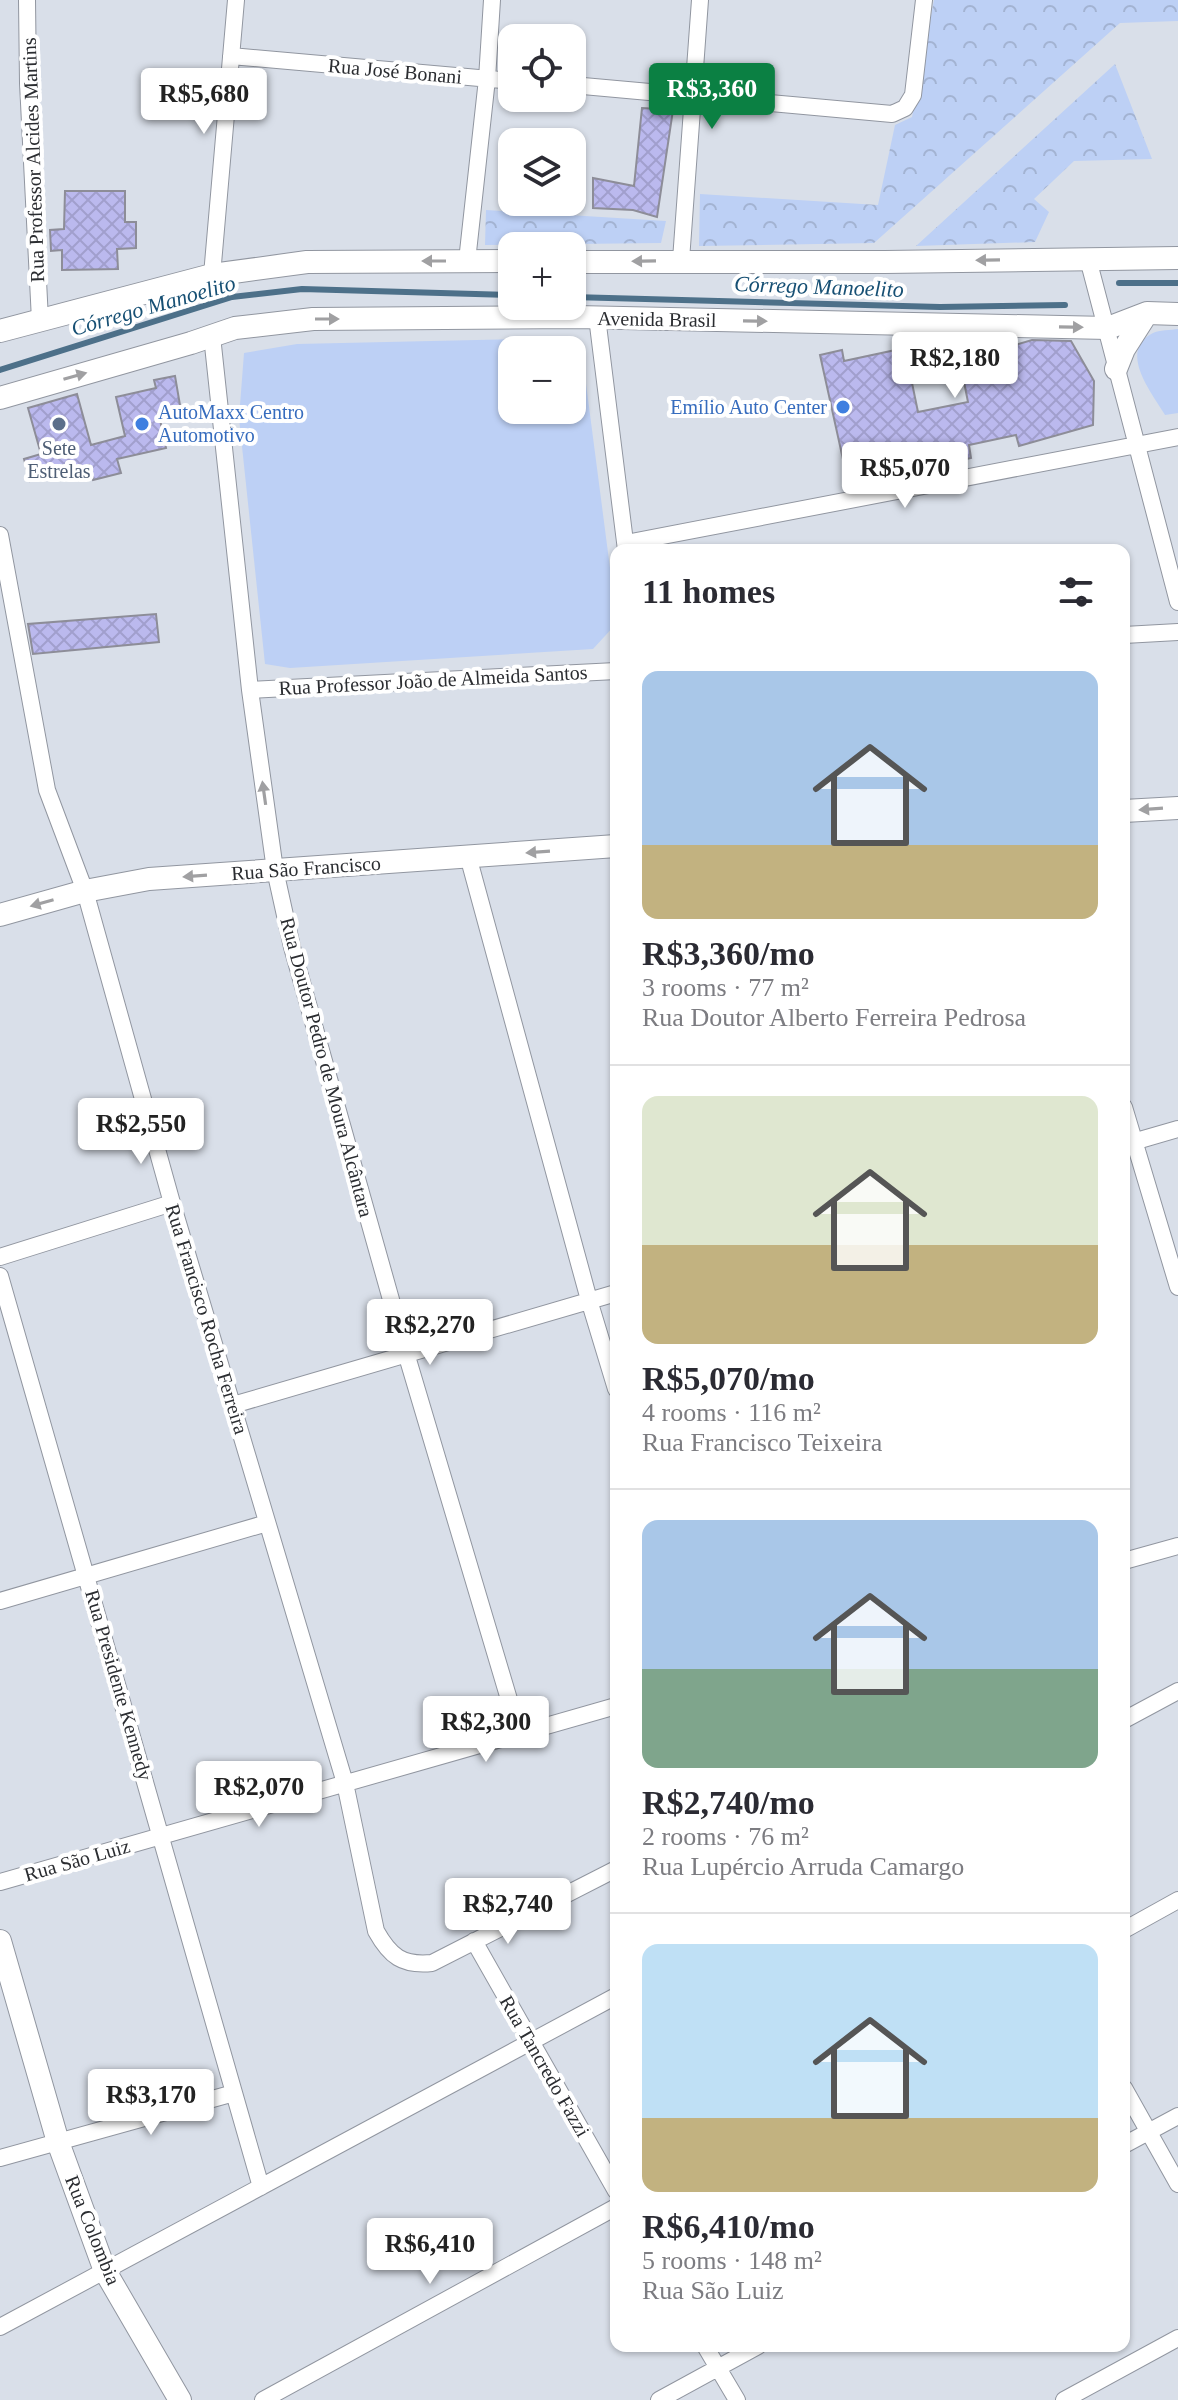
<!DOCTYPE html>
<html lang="en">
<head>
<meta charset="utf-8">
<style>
  :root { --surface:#fff; --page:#f7f7f7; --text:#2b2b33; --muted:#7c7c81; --line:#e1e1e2; --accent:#0b8043 }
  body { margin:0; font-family:Georgia,serif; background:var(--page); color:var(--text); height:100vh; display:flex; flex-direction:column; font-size:30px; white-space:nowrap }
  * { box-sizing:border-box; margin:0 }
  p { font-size:26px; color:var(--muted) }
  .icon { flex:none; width:44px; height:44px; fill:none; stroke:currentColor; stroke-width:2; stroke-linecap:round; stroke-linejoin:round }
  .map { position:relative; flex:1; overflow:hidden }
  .sheet { position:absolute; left:610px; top:544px; width:520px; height:1808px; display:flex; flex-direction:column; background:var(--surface); border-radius:16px; box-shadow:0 2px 6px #0004 }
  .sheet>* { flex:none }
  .fabs { position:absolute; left:498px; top:24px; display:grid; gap:16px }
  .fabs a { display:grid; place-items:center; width:88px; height:88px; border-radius:16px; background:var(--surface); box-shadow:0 2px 6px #0004; font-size:40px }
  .price { position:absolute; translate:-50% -68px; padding:0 18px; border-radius:8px; background:#fff; color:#222; font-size:26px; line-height:52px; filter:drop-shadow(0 2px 4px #0008) }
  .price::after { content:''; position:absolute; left:50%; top:48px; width:24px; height:18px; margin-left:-12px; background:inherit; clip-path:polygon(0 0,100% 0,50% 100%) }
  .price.on { background:var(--accent); color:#fff }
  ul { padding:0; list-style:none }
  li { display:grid; align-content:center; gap:16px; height:424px; padding:0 32px }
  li+li { border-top:2px solid var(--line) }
  li span { display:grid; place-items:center; height:248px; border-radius:16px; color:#555 }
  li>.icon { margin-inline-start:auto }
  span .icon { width:144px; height:144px; fill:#fffc; stroke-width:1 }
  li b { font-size:34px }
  h2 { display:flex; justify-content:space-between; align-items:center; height:96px; padding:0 32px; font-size:34px }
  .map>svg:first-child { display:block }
  .green { fill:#bdd0f5; fill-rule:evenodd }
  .forest { fill:url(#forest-crowns) }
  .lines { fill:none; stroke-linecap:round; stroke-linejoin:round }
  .stream { stroke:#4d7089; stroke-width:6 }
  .building { fill:url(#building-cross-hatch); stroke:#8d8d98; stroke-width:2; fill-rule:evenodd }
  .street-casing { stroke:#9196a0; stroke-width:18 }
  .secondary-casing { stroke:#9196a0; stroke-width:24 }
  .street { stroke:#fff; stroke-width:16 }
  .secondary { stroke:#fff; stroke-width:22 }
  .oneway { fill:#a0a0a2 }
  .shop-dot { fill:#3f7fe0; stroke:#fff; stroke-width:3 }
  .service-dot { fill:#5c6f8a; stroke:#fff; stroke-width:3 }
  .labels { text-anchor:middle; stroke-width:8; stroke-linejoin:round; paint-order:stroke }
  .street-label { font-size:20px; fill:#2b2d31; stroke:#fff }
  .shop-label { font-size:20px; fill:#366cbe; stroke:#fff; text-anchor:end }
  .service-label { font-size:20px; fill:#4e5e75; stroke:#fff }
  .water-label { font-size:22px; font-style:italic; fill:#175074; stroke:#fff }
</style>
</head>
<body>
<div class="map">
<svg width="1178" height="2400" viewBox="0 0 1178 2400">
  <defs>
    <pattern id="forest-crowns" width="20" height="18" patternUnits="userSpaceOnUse" patternTransform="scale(2)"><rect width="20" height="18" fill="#bdd0f5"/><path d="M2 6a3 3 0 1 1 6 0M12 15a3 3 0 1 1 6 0" fill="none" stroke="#a3b3d2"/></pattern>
    <pattern id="building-cross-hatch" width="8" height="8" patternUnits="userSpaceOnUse" patternTransform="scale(2)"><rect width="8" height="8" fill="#bbb9ee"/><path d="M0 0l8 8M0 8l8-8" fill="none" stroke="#a19fcd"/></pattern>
  </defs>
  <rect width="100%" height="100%" fill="#d9dfe9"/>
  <path class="green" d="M 1178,329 L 1178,413 L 1165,415 C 1152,393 1117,351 1153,333 C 1159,330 1171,330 1178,329 Z
    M 566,338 L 579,353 L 585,376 L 616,614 L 616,624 L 593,649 L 290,668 L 265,664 L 239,418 L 244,353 L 297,344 ZM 512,350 L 572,350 L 572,410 L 512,410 Z"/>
  <path class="forest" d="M 934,0 L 1178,0 L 1178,21 L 1120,23 L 874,243 L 699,246 L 700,194 L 878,205 L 895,125 L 912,117 Z
    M 1115,64 L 1152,159 L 1074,161 L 1034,199 L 1049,212 L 1035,242 L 916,246 Z
    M 486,210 L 666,221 L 661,243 L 485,245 Z"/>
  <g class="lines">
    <path class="stream" d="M 1119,283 L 1178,283
      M 572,297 L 940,307 L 1065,305
      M 0,370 L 232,297 L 302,289 L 512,295"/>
  </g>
  <path class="building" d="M 642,108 L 673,110 L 657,217 L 633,210 L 593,208 L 593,178 L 634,186 Z
    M 65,191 L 125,191 L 125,222 L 136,222 L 136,248 L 117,249 L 118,269 L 62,270 L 62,250 L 51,251 L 50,230 L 64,229 Z
    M 1032,340 L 1071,341 L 1094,381 L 1093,425 L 1019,446 L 1016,435 L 969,445 L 971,458 L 952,462 L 951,459 L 898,472 L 895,457 L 844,464 L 820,355 L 842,350 L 844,361 L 905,348 L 906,352 L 949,343 L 950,351 L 1005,348 ZM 962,372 L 968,402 L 918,412 L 912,383 Z
    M 175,376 L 181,411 L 159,415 L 166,448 L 117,459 L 121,473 L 93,480 L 89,465 L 30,481 L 24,459 L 41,454 L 28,408 L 77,394 L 91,445 L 125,436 L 116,397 L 156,388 L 154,380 Z
    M 156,614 L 159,642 L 33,654 L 28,624 Z"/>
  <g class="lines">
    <g class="street-casing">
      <path id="street" d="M 27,0 L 28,83 L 40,320
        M 231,56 L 512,81
        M 572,85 L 892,114 L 905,108 L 913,95 L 924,0
        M 1088,259 L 1178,602
        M 681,260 L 700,0
        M 467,261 L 487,79 L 492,0
        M 212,275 L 236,0
        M 597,317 L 626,550
        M 212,336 L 250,690 L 275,870 L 292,947 L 406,1353 L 519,1733
        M 0,535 L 47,790 L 85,891 L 172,1203 L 345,1783 L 376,1931 C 390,1956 402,1966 432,1963 L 616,1869
        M 626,543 L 1178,437
        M 1124,635 L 1178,632
        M 250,690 L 616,671
        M 468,856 L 589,1300 L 616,1389
        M 1124,1107 L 1178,1287
        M 1126,1144 L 1178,1129
        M 0,1257 L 172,1203
        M 0,1276 L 261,2187
        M 233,1405 L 616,1293
        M 1124,1561 L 1178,1546
        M 0,1601 L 267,1523
        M 1124,1720 L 1178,1691
        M 0,1882 L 616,1706
        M 1124,1930 L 1178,1900
        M 474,1941 L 616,2191
        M 1124,2088 L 1178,2184
        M 1124,2145 L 1178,2116
        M 0,2158 L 234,2093
        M 0,2327 L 616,1996
        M 705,2346 L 737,2400
        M 263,2400 L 616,2207
        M 659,2400 L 758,2346
        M 1064,2400 L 1178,2338"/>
    </g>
    <g class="secondary-casing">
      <path id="secondary" d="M 572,262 L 885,262 L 1178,258
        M 0,331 L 212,275 L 307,262 L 512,261
        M 1116,369 L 1124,349 L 1147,313
        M 0,398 L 191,343 L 235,328 L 313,319 L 576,317 L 1108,328 L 1147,313 L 1178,314
        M 1124,811 L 1178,808
        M 0,915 L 85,891 L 149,879 L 616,846
        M 0,1941 L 58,2142 L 105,2271 L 180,2400"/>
    </g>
    <use href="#street" class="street"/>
    <use href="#secondary" class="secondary"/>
  </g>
  <defs><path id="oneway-solid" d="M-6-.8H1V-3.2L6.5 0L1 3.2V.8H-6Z" transform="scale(2)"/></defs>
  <g class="oneway">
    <use href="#oneway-solid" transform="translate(988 260) rotate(179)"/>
    <use href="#oneway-solid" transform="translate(434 261) rotate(180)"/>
    <use href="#oneway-solid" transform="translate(644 261) rotate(179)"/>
    <use href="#oneway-solid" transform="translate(327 319)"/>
    <use href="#oneway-solid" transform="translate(755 321) rotate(1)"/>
    <use href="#oneway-solid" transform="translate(1071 327) rotate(1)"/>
    <use href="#oneway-solid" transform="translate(75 376) rotate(-16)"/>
    <use href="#oneway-solid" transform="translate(264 793) rotate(-98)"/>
    <use href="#oneway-solid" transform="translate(1151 809) rotate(176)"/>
    <use href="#oneway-solid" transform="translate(538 852) rotate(176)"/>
    <use href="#oneway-solid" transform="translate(195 876) rotate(176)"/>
    <use href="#oneway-solid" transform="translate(42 903) rotate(164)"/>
  </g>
  <g class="shop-dot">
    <circle cx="843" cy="407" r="8"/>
    <circle cx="142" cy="424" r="8"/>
  </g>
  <circle class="service-dot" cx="59" cy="424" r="8"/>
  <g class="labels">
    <g class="street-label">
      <text transform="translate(395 71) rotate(5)" y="7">Rua José Bonani</text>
      <text transform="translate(33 160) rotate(-92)" y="7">Rua Professor Alcides Martins</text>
      <text transform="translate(657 319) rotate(1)" y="7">Avenida Brasil</text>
      <text transform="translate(433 680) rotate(-3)" y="7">Rua Professor João de Almeida Santos</text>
      <text transform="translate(306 868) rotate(-4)" y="7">Rua São Francisco</text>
      <text transform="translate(327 1067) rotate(75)" y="7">Rua Doutor Pedro de Moura Alcântara</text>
      <text transform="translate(207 1319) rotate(73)" y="7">Rua Francisco Rocha Ferreira</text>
      <text transform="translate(119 1685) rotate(74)" y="7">Rua Presidente Kennedy</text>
      <text transform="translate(77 1860) rotate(-16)" y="7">Rua São Luiz</text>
      <text transform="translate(545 2066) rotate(60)" y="7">Rua Tancredo Fazzi</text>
      <text transform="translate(93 2230) rotate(68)" y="7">Rua Colombia</text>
    </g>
    <g class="shop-label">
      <text x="827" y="414">Emílio Auto Center</text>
      <text x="158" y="419" text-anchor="start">AutoMaxx Centro<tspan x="158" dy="23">Automotivo</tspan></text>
    </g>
    <g class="service-label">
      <text x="59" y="455">Sete<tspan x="59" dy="23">Estrelas</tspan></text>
    </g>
    <g class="water-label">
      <text transform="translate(819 286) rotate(2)" y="8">Córrego Manoelito</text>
      <text transform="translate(153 305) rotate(-16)" y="8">Córrego Manoelito</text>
    </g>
  </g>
</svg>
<div class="fabs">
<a><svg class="icon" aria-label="locate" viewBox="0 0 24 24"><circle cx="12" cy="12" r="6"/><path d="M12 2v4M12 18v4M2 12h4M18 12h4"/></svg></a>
<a><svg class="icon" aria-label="layers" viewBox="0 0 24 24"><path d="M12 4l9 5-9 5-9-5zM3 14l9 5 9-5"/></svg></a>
<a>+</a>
<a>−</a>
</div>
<b class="price on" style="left:712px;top:131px">R$3,360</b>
<b class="price" style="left:204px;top:136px">R$5,680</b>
<b class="price" style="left:955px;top:400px">R$2,180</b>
<b class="price" style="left:905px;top:510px">R$5,070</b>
<b class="price" style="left:141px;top:1166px">R$2,550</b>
<b class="price" style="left:430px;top:1367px">R$2,270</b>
<b class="price" style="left:486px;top:1764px">R$2,300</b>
<b class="price" style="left:259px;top:1829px">R$2,070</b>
<b class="price" style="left:508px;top:1946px">R$2,740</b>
<b class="price" style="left:151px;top:2137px">R$3,170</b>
<b class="price" style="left:430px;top:2286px">R$6,410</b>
<section class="sheet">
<h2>11 homes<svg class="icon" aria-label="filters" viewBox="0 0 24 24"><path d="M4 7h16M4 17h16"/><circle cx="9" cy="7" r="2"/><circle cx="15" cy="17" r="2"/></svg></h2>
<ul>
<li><span style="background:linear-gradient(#a9c7e8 70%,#c2b280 0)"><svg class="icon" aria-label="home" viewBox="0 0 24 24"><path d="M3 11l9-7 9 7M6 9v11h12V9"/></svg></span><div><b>R$3,360/mo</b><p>3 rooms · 77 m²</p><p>Rua Doutor Alberto Ferreira Pedrosa</p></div></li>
<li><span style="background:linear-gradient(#dfe7d0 60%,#c2b280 0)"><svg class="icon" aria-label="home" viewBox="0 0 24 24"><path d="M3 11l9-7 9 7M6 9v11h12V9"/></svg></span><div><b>R$5,070/mo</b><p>4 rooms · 116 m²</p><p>Rua Francisco Teixeira</p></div></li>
<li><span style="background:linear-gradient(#a9c7e8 60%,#7fa58c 0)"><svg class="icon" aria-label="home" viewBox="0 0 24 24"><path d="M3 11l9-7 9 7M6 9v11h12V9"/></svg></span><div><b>R$2,740/mo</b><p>2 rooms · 76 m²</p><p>Rua Lupércio Arruda Camargo</p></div></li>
<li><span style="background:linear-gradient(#bfe0f5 70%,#c2b280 0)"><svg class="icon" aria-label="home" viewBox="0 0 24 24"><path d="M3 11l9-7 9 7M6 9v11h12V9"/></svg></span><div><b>R$6,410/mo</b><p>5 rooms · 148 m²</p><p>Rua São Luiz</p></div></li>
</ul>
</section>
</div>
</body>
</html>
